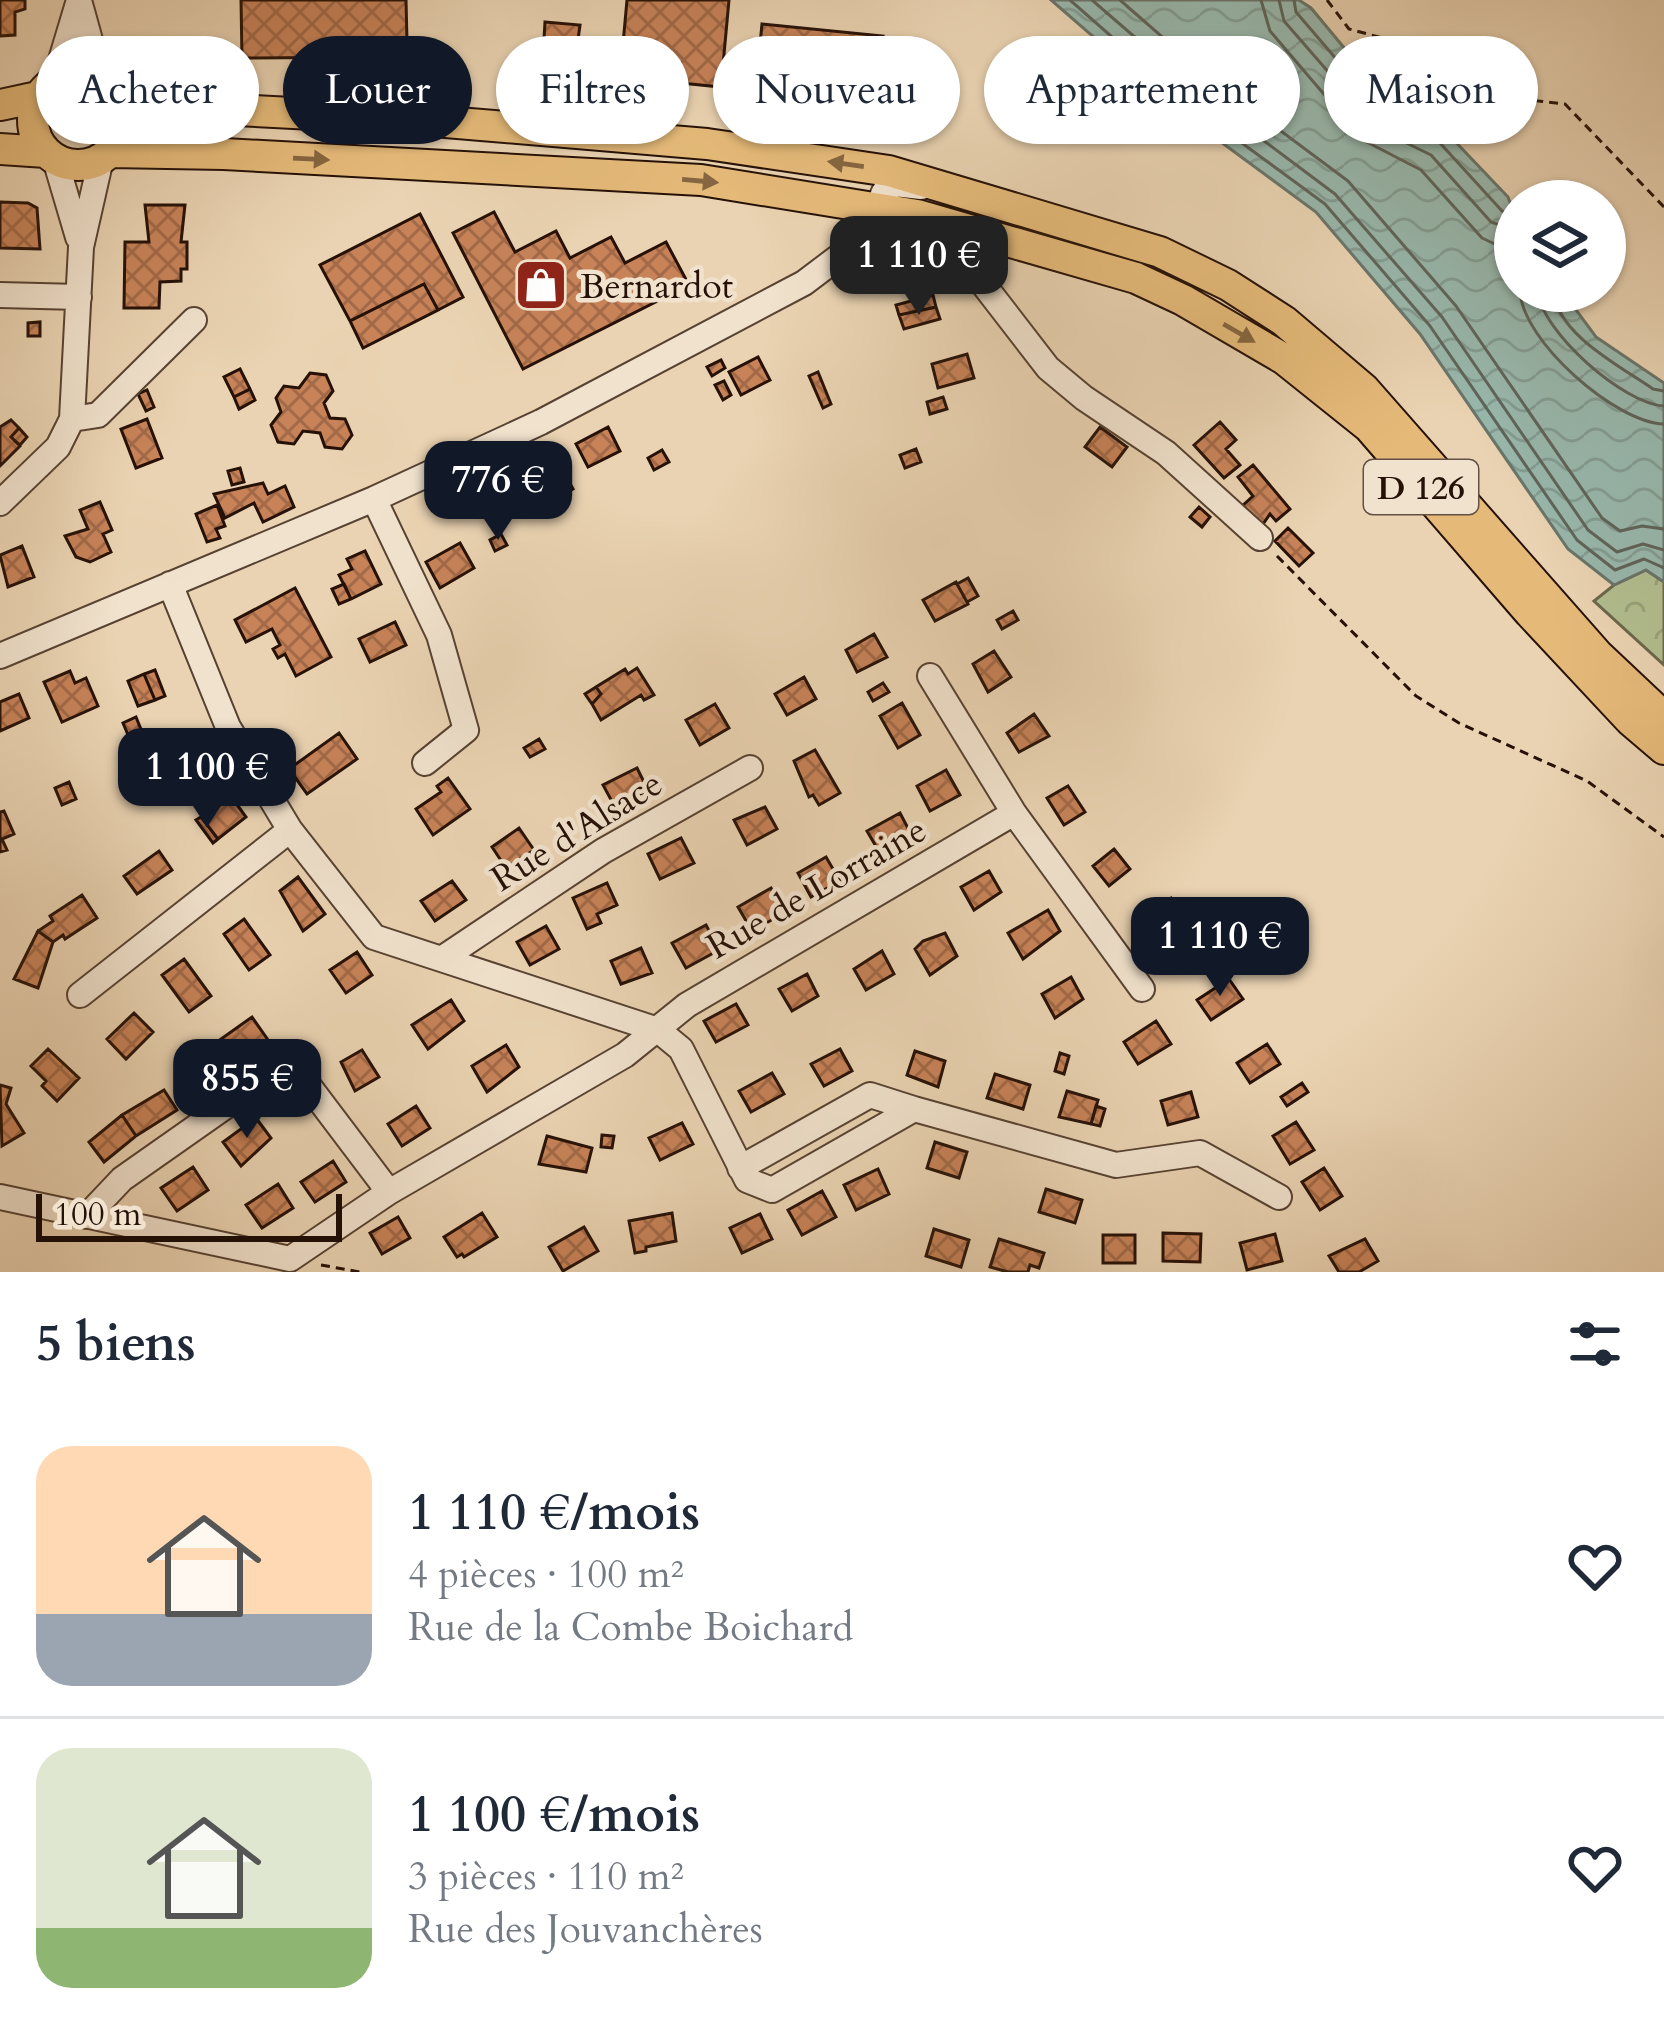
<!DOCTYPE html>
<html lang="fr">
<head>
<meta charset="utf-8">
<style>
  :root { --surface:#fff; --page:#f6f6f7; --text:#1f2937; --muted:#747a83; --line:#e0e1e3; --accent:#111827 }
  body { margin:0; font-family:Cardo,serif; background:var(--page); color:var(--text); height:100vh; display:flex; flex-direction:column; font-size:45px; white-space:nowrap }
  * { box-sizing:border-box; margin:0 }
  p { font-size:39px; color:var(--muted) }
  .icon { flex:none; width:66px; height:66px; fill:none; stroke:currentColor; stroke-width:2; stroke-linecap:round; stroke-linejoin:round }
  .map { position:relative; height:1272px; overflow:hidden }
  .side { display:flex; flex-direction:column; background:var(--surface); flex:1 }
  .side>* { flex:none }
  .top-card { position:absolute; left:36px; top:36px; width:1593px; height:108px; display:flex; gap:24px }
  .buttons { position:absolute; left:1494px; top:180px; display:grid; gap:24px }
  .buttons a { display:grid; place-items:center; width:132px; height:132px; border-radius:50%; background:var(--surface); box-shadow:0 3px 9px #0004; font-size:60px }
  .scale { position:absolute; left:36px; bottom:30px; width:306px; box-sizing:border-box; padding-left:12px; border:6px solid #261107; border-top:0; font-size:33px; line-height:42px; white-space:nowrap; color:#261107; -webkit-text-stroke:9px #f1e2cd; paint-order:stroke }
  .price { position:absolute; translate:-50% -102px; padding:0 27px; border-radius:24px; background:var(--accent); color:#fff; font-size:39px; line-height:78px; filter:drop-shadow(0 3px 6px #0008) }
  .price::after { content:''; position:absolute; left:50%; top:72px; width:36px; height:27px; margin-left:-18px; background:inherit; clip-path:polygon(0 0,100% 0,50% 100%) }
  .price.active { background:#222; color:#fff }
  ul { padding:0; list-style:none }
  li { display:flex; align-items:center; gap:36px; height:300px; padding:0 36px }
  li+li { border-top:3px solid var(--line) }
  li span { display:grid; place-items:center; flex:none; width:336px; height:240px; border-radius:36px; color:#555 }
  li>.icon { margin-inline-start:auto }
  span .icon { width:144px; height:144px; fill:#fffc; stroke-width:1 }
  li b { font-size:51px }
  h2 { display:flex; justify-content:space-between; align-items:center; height:144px; padding:0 36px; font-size:51px }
  .chip { padding:0 42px; border-radius:54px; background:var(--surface); box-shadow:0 3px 9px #0004; font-size:42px; line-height:108px }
  .chip.active { background:var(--accent); color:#fff }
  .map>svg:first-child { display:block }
  .forest { fill:url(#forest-crowns); stroke:#6c684c; stroke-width:3 }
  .water { fill:url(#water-waves); stroke:#6a756b; stroke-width:3 }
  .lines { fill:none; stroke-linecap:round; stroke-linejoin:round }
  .shore { stroke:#5f645a; stroke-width:3 }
  .building { fill:url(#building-cross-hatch); stroke:#261107; stroke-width:3 }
  .minor-casing { stroke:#574232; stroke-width:28 }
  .major-casing { stroke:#261107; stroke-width:34 }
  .path { stroke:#261107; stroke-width:3; stroke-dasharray:9 6; stroke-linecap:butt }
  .minor { stroke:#f1e2cd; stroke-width:24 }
  .major { stroke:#e5ba79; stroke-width:30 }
  .oneway { fill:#866640 }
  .labels { text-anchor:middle; stroke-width:9; stroke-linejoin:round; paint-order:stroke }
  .shield { fill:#f1e2cd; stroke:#635042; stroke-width:3 }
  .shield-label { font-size:33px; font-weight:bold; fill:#261107 }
  .poi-label { font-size:36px; fill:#261107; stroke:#f1e2cd; text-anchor:start }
  .street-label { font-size:36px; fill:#261107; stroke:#f1e2cd }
</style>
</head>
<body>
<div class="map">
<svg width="1664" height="1272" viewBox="0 0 1664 1272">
  <defs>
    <pattern id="forest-crowns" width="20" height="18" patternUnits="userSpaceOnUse" patternTransform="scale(3)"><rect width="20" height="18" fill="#b2be90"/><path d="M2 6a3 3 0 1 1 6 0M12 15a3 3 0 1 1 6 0" fill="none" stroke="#99a27b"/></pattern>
    <pattern id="water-waves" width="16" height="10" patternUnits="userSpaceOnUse" patternTransform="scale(3)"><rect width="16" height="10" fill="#98b8ad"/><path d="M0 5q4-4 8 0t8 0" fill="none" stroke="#839d93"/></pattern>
    <pattern id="building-cross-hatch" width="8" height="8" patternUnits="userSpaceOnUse" patternTransform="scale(3)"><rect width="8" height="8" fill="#c78258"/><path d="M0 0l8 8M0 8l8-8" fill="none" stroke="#a16947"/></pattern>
  </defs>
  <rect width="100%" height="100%" fill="#ead3b2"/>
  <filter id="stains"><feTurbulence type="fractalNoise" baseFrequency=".00167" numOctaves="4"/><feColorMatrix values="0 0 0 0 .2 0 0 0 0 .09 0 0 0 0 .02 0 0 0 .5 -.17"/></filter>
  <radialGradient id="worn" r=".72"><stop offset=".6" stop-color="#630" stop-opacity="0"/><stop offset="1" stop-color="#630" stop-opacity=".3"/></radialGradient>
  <path class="forest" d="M 1646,570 L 1664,582 L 1664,665 L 1594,601 L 1614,585 Z"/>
  <path class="water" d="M 1051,0 L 1299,0 L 1311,8 L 1395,109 L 1447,133 L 1508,197 L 1515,216 L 1515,291 L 1562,291 L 1596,337 L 1664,383 L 1664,582 L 1646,570 L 1614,585 L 1568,549 L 1420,334 L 1316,212 L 1179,111 Z"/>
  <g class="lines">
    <path class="shore" d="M 1070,0 L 1186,102 L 1325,204 L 1430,326 L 1577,540 L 1615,570 L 1644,559 L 1664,568
      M 1092,0 L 1196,90 L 1335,194 L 1442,317 L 1588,530 L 1617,552 L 1643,544 L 1664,550
      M 1120,0 L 1207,76 L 1348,181 L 1456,306 L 1602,518 L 1620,531 L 1642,526 L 1664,529
      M 1261,0 L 1270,31 L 1363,140 L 1421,170 L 1482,238 L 1499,246 L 1515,248
      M 1279,0 L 1284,21 L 1378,129 L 1431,155 L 1491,222 L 1515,230
      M 1294,0 L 1296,12 L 1386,117 L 1440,143 L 1502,211 L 1515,215
      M 1520,291 C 1522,341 1616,423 1664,424
      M 1538,291 C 1541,332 1624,404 1664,406
      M 1553,291 C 1558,335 1620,366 1653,389 L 1664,391"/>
  </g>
  <path class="building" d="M 0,0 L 25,0 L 25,9 L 15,12 L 15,35 L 0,36 Z
    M 241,0 L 406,0 L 407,42 L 380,42 L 380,57 L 242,58 Z
    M 627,0 L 729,0 L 721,87 L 620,77 Z
    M 545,22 L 580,25 L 574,69 L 549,67 L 551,40 L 544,39 Z
    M 762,24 L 883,36 L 877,96 L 756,85 Z
    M 0,202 L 28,203 L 37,208 L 40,249 L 0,248 Z
    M 145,205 L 185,205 L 181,242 L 187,242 L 187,269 L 181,269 L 181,281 L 160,282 L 159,308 L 124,308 L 125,242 L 149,242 Z
    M 494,212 L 515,252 L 556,231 L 570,258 L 611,237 L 625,263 L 666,242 L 689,285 L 523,369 L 453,233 Z
    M 420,214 L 463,297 L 438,310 L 424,284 L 350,321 L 320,265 Z
    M 424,284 L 438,310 L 363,348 L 350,321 Z
    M 933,295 L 936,307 L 899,315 L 896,305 Z
    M 936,307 L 940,319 L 904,329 L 899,315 Z
    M 40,322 L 40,336 L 28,336 L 28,323 Z
    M 967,354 L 974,378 L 938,388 L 932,364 Z
    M 758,357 L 770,380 L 741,395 L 729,372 Z
    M 721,360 L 725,368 L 712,376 L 707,367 Z
    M 240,369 L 250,389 L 234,397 L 224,377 Z
    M 818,372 L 831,404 L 823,408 L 809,376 Z
    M 310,373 L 326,375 L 333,391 L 324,403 L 330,418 L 345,419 L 352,435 L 342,449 L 325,447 L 320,433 L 303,431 L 294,444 L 278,442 L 271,425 L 281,412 L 276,398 L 284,386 L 299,388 Z
    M 724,381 L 731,395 L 723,400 L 715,385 Z
    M 250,389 L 255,400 L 239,409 L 234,397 Z
    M 147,390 L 154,407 L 146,411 L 138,394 Z
    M 943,397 L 947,409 L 930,414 L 927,402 Z
    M 147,419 L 162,458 L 136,468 L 121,429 Z
    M 11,420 L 19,428 L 11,437 L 20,446 L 0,466 L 0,427 Z
    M 1220,422 L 1236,440 L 1226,449 L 1240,465 L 1224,478 L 1194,445 Z
    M 608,427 L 620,451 L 588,467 L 576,444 Z
    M 1100,427 L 1127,447 L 1112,467 L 1085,447 Z
    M 19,428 L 27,437 L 20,445 L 11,437 Z
    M 916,449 L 921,462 L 905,468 L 900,455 Z
    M 662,450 L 669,462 L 654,470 L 648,458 Z
    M 1253,465 L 1290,509 L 1276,521 L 1270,514 L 1261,527 L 1242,506 L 1253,496 L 1238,477 Z
    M 240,468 L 244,482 L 232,485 L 228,471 Z
    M 567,478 L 573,489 L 561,496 L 554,484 Z
    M 515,479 L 524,498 L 494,515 L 484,496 Z
    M 263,483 L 268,494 L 285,486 L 294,507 L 263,522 L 254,503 L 225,518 L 214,494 Z
    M 100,502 L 112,530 L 103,534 L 111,552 L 90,562 L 76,557 L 65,536 L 88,529 L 80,510 Z
    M 217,505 L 225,526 L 216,529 L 220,538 L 207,542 L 196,514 Z
    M 1199,507 L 1210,517 L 1202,527 L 1190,517 Z
    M 1288,528 L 1313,553 L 1299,566 L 1275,541 Z
    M 501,534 L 507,545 L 495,551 L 490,540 Z
    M 460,543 L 474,568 L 440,588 L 426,562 Z
    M 22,546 L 34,577 L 8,587 L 0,555 Z
    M 365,551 L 381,584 L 351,599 L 339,575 L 352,569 L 347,559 Z
    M 968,578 L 978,596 L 967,602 L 957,584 Z
    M 956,582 L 968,604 L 935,621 L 923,600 Z
    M 344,584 L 351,599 L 339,604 L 332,589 Z
    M 295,588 L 331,657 L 296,676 L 285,654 L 278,658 L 273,649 L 280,645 L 272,629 L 246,642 L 235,620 Z
    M 1013,611 L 1018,620 L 1002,629 L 997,620 Z
    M 395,622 L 406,645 L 370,662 L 359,639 Z
    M 874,634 L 887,657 L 857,672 L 846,650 Z
    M 994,651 L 1011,677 L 988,692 L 973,664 Z
    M 637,668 L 654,695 L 644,700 L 641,695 L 601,720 L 592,704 L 601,694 L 596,687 L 625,669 L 628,674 Z
    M 155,670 L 165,696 L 155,700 L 144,674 Z
    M 70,671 L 75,683 L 86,678 L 98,706 L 62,722 L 44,682 Z
    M 144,674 L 155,700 L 138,706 L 128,681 Z
    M 804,677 L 816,699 L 787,715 L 775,694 Z
    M 883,683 L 889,692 L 873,701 L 868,692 Z
    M 596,687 L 601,694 L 592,704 L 585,694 Z
    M 19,694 L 29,718 L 0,731 L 0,702 Z
    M 902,703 L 920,735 L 898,748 L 880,716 Z
    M 715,704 L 729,728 L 700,745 L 686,720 Z
    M 1034,714 L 1049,736 L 1019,752 L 1007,733 Z
    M 136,717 L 142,732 L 129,737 L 123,723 Z
    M 339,733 L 357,759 L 307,794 L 289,769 Z
    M 539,739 L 545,749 L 530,757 L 524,748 Z
    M 815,750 L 840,793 L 819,805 L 813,795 L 809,797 L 794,761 Z
    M 637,768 L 648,790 L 615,807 L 603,785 Z
    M 946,770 L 960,795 L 930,811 L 917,786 Z
    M 448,778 L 470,809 L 433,835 L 416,809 L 441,792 L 437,786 Z
    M 69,782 L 76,799 L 62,805 L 55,788 Z
    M 1068,786 L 1085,812 L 1064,825 L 1047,798 Z
    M 230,795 L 246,817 L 218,839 L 201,817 Z
    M 765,807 L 777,829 L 747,845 L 734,820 Z
    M 4,811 L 14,834 L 2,839 L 7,850 L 0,852 L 0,812 Z
    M 900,813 L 911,834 L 896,843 L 901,851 L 884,860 L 867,831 Z
    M 201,817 L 218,839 L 213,843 L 196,820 Z
    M 519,828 L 534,850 L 506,868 L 492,847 Z
    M 681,838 L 694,863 L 660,879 L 648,854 Z
    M 1114,849 L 1130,869 L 1109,886 L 1093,866 Z
    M 159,851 L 172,870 L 137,894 L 124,876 Z
    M 826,857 L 840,881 L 811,897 L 798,873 Z
    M 989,871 L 1001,892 L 974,910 L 961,887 Z
    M 298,877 L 325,914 L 303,931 L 280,891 Z
    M 452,881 L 466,900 L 435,921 L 421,901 Z
    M 607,883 L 617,905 L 597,914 L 601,923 L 587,929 L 573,898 Z
    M 771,888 L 784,913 L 752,931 L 738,907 Z
    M 82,895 L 97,918 L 65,939 L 63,935 L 53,942 L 38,931 L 53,921 L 50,916 Z
    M 1171,898 L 1189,925 L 1170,940 L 1148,913 Z
    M 1048,910 L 1060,931 L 1023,959 L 1008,933 Z
    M 244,919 L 270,955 L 249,970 L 224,934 Z
    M 706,925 L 719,950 L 686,968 L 672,943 Z
    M 546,926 L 559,949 L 530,965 L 517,942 Z
    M 38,931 L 53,942 L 38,988 L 14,979 Z
    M 945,933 L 957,956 L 930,975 L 915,949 L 923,941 Z
    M 641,948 L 652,973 L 621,984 L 611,961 Z
    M 882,951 L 894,974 L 866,990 L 854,969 Z
    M 357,952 L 372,975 L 346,993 L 330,970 Z
    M 184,959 L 211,996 L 189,1012 L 162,975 Z
    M 807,974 L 818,996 L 792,1011 L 779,989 Z
    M 1071,977 L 1083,999 L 1055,1018 L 1042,994 Z
    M 1229,979 L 1243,999 L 1211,1020 L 1197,1000 Z
    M 451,1000 L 464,1021 L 428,1049 L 412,1025 Z
    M 736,1004 L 748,1025 L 716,1042 L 704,1021 Z
    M 134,1013 L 153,1032 L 126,1059 L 107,1039 Z
    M 252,1017 L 268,1040 L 225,1064 L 217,1054 L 227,1047 L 221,1039 Z
    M 1156,1021 L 1171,1044 L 1138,1064 L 1124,1042 Z
    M 1267,1044 L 1280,1064 L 1250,1083 L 1237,1063 Z
    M 506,1045 L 519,1067 L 487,1092 L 472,1066 Z
    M 48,1049 L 79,1078 L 57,1101 L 42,1086 L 46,1081 L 31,1066 Z
    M 840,1049 L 852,1071 L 824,1086 L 811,1064 Z
    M 362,1050 L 379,1077 L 355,1091 L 341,1062 Z
    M 915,1051 L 945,1061 L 938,1087 L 907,1075 Z
    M 1060,1053 L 1069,1056 L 1064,1074 L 1055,1071 Z
    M 772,1073 L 784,1094 L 751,1112 L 739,1091 Z
    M 995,1074 L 1030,1085 L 1023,1109 L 987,1098 Z
    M 1302,1083 L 1308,1092 L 1287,1106 L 1281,1097 Z
    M 0,1085 L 11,1088 L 6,1104 L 24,1133 L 2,1146 Z
    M 164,1090 L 177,1110 L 136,1136 L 122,1115 Z
    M 1067,1091 L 1098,1100 L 1091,1124 L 1059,1117 Z
    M 1191,1092 L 1198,1117 L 1168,1125 L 1161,1101 Z
    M 416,1106 L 430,1128 L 402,1146 L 388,1124 Z
    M 1096,1106 L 1105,1109 L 1100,1126 L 1091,1124 Z
    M 122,1115 L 136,1136 L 104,1162 L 89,1142 Z
    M 256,1118 L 271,1138 L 241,1166 L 223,1142 Z
    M 1296,1122 L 1314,1150 L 1290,1164 L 1273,1136 Z
    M 682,1123 L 693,1144 L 660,1160 L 649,1138 Z
    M 602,1135 L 614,1136 L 612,1148 L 601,1147 Z
    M 547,1136 L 592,1148 L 586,1172 L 539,1164 Z
    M 935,1142 L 967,1152 L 959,1178 L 927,1168 Z
    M 333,1161 L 346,1182 L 315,1202 L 301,1182 Z
    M 193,1167 L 208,1190 L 177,1211 L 161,1188 Z
    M 1324,1168 L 1342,1196 L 1320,1210 L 1302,1182 Z
    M 878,1169 L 889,1194 L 856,1210 L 844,1185 Z
    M 278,1184 L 293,1208 L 262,1228 L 246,1205 Z
    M 1046,1189 L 1082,1200 L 1075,1223 L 1039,1212 Z
    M 822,1191 L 836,1217 L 802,1235 L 788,1210 Z
    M 482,1213 L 497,1237 L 464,1257 L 462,1254 L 457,1257 L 444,1237 Z
    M 672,1213 L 676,1241 L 646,1247 L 646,1251 L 635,1253 L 629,1221 Z
    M 760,1214 L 772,1239 L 742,1253 L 730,1228 Z
    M 398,1217 L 410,1238 L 382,1254 L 370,1233 Z
    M 584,1227 L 598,1251 L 563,1271 L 549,1247 Z
    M 934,1229 L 969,1240 L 961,1267 L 926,1256 Z
    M 1163,1233 L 1201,1234 L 1200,1262 L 1163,1261 Z
    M 1275,1234 L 1282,1261 L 1247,1270 L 1240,1243 Z
    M 1103,1235 L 1135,1235 L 1135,1263 L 1103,1263 Z
    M 999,1239 L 1044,1253 L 1039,1268 L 1030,1265 L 1028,1272 L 1008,1272 L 990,1267 Z
    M 1365,1239 L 1378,1261 L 1359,1272 L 1339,1272 L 1329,1256 Z"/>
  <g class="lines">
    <g class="minor-casing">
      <path id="minor" d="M 80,4 L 101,80
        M 55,80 L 79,0
        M 55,159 L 78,237
        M 880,242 L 890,257 L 952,259 L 965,266 L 980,280 L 1048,368 L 1084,398 L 1166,453 L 1260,538
        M 0,295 L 79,297
        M 72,419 L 98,415 L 194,320
        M 374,499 L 439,635 L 466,730 L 425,763
        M 0,503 L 58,447 L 72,419 L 81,247 L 101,159
        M 170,584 L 228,727 L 290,830 L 374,937 L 658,1030 L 681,1049 L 747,1180 L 772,1190 L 914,1109 L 1116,1165 L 1200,1153 L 1279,1197
        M 0,656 L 374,499 L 541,422 L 804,283 L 865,237 L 884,192 L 895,184 L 921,187
        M 1014,813 L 1142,989
        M 443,958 L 603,851 L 750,768
        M 80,995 L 290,830
        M 740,1168 L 870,1095 L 914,1109
        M 0,1197 L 290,1259 L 389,1192 L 625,1055 L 687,1005 L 1014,813 L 930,676
        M 87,1216 L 122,1179 L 290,1061 L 389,1192"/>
    </g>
    <g class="major-casing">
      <path id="major" d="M33 120a45 45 0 1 1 90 0a45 45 0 1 1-90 0Z
        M 117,97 L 158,106 L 410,119 L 707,144 L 889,171 L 1160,252 L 1228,285 L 1284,321 L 1364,389 L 1598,655 L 1664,717
        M 0,105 L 38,97
        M 0,149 L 46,152
        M 110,152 L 224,154 L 701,180 L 917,215 L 1136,278 L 1183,300 L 1284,359 L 1369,427 L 1530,613 L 1630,720 L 1664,749"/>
    </g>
    <path class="path" d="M 1327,0 L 1349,29 L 1420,48 L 1483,95 L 1565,104 L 1664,207
      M 1277,556 L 1416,696 L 1459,723 L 1587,781 L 1664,837
      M 321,1265 L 360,1272"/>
    <use href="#minor" class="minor"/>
    <use href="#major" class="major"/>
  </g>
  <defs><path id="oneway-solid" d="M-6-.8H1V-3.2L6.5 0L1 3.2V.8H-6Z" transform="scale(3)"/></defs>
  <g class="oneway">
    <use href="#oneway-solid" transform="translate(311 159) rotate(3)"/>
    <use href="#oneway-solid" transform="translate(846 164) rotate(-172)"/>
    <use href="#oneway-solid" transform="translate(700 181) rotate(5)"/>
    <use href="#oneway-solid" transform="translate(1239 333) rotate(30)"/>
  </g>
  <defs>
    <g id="shop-square" transform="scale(2.7)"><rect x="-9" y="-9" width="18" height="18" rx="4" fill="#8f2418" stroke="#f1e2cd"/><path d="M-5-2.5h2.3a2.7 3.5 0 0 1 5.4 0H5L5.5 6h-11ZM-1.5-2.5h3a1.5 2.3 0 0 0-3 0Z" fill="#fff"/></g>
  </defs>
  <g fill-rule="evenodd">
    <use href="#shop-square" x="541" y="285"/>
  </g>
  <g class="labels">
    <rect class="shield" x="1364" y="460" width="114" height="54" rx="9"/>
    <g class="shield-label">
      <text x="1421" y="499">D 126</text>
    </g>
    <g class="poi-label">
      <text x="580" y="298">Bernardot</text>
    </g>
    <g class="street-label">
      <text transform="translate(576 830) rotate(-32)" y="13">Rue d'Alsace</text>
      <text transform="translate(816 887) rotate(-30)" y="13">Rue de Lorraine</text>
    </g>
  </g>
  <rect width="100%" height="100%" filter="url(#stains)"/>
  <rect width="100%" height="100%" fill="url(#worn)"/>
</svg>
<div class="buttons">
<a><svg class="icon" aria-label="layers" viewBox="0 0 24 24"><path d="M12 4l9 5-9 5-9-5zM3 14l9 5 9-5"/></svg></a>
</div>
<div class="scale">100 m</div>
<b class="price active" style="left:919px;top:318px">1 110 €</b>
<b class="price" style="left:498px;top:543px">776 €</b>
<b class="price" style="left:207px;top:830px">1 100 €</b>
<b class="price" style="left:1220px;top:999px">1 110 €</b>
<b class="price" style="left:247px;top:1141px">855 €</b>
<div class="top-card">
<a class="chip">Acheter</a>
<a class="chip active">Louer</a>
<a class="chip">Filtres</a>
<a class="chip">Nouveau</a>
<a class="chip">Appartement</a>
<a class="chip">Maison</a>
</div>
</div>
<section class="side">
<h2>5 biens<svg class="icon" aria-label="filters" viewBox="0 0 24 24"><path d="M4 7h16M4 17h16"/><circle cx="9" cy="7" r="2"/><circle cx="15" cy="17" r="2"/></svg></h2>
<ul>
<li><span style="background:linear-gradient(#ffd9b3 70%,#9aa5b1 0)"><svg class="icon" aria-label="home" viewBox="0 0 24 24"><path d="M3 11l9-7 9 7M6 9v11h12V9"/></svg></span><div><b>1 110 €/mois</b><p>4 pièces · 100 m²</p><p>Rue de la Combe Boichard</p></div><svg class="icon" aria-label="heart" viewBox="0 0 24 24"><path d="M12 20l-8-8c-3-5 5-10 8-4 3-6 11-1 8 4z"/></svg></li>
<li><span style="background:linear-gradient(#dfe7d0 75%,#8fb573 0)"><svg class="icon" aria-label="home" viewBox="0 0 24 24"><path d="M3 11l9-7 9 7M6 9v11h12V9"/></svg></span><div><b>1 100 €/mois</b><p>3 pièces · 110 m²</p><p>Rue des Jouvanchères</p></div><svg class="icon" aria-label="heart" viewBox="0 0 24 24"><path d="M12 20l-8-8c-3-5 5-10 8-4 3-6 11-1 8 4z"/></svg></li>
</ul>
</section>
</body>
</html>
